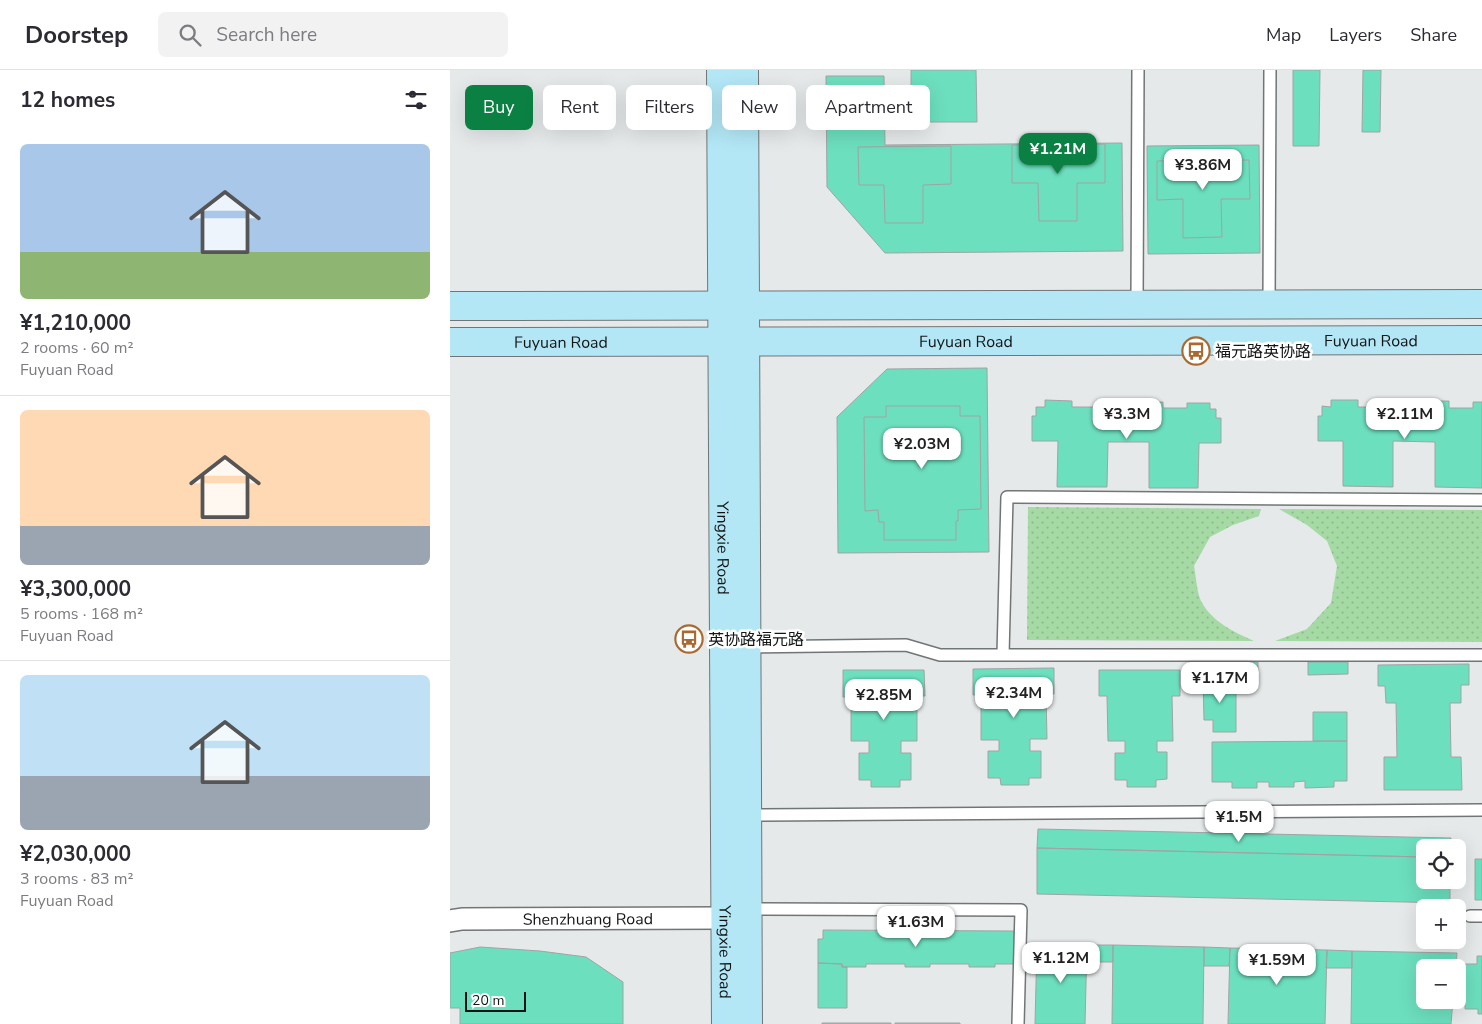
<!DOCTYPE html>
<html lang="en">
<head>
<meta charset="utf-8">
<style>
  :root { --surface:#fff; --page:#f2f2f3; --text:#2b2b33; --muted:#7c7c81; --line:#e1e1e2; --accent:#0b8043 }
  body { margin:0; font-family:"Nunito Sans","Noto Sans SC",sans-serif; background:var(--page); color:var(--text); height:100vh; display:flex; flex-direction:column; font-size:19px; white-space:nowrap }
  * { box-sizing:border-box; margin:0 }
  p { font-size:16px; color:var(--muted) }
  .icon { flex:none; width:28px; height:28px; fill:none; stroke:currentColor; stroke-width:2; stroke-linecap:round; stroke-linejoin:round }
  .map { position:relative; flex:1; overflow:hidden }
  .details { display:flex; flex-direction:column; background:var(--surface); width:450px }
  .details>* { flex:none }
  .banner { position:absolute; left:15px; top:15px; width:475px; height:45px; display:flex; gap:10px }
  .fabs { position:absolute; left:966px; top:769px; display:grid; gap:10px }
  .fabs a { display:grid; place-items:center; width:50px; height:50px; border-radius:8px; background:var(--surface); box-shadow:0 5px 20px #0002; font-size:25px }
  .scale { position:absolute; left:15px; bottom:12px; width:61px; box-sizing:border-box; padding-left:5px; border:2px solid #131515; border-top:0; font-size:14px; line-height:18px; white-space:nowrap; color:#131515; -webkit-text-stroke:4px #fff; paint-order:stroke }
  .price { position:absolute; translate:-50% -42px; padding:0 11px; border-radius:10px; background:#fff; color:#222; font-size:16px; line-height:32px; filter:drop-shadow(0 1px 2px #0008) }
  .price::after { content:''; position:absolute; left:50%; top:30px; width:15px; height:11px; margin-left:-8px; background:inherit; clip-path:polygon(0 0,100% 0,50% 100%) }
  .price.selected { background:var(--accent); color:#fff }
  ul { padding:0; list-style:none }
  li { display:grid; align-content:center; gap:10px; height:265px; padding:0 20px }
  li+li { border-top:1px solid var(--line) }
  li span { display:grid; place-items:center; height:155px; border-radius:8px; color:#555 }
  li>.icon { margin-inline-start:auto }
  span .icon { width:90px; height:90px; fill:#fffc; stroke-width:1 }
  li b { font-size:21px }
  h2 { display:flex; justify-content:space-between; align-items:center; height:60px; padding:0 20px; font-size:21px }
  .chip { padding:0 18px; border-radius:8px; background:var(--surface); box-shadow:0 5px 20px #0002; font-size:18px; line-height:45px }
  .chip.selected { background:var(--accent); color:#fff }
  header { display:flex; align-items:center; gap:30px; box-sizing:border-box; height:70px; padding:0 25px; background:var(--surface); border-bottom:1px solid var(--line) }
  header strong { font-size:24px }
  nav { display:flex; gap:28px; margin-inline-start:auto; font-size:18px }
  .search { width:350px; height:45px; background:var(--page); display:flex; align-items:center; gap:12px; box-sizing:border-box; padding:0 18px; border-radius:8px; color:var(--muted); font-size:19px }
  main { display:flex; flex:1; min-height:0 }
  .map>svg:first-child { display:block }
  .grass { fill:url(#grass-dots) }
  .building { fill:#6cdfbe; stroke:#a0a4a3 }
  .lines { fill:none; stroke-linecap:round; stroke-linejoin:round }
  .lane-casing { stroke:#727576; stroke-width:14 }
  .street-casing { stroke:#727576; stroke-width:24 }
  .secondary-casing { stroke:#727576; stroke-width:30 }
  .lane { stroke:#fff; stroke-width:11 }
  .street { stroke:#fff; stroke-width:21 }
  .secondary { stroke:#b3e7f6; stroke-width:28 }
  .labels { text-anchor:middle; stroke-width:5; stroke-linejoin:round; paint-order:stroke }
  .street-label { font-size:16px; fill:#131515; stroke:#fff }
  .poi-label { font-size:16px; fill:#131515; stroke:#fff; text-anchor:start }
</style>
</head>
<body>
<header>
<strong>Doorstep</strong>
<div class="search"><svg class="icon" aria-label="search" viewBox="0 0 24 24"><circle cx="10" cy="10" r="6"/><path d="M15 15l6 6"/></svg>Search here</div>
<nav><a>Map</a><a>Layers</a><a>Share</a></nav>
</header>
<main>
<section class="details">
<h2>12 homes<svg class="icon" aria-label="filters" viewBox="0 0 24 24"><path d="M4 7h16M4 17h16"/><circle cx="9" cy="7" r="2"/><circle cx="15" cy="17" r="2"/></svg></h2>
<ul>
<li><span style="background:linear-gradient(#a9c7e8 70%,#8fb573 0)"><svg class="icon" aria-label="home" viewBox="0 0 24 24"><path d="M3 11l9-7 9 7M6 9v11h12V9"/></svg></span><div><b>¥1,210,000</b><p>2 rooms · 60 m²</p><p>Fuyuan Road</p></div></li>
<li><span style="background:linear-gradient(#ffd9b3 75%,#9aa5b1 0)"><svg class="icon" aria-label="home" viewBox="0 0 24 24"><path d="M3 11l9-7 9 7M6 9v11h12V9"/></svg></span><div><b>¥3,300,000</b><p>5 rooms · 168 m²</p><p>Fuyuan Road</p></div></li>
<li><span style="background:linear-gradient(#bfe0f5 65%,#9aa5b1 0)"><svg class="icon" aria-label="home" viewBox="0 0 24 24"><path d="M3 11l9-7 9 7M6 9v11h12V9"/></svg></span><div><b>¥2,030,000</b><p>3 rooms · 83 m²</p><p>Fuyuan Road</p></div></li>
</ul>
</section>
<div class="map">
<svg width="1032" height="954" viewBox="0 0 1032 954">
  <defs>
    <pattern id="grass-dots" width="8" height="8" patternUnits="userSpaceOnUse" patternTransform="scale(1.25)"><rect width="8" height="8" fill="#a6daa5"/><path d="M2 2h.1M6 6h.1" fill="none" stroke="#8eba8d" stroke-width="1.8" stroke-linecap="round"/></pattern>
  </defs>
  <rect width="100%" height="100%" fill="#e5e9e9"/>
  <path class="grass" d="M 578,437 L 811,439 L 809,446 L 783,455 L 760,467 L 744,496 C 746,506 747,523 751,531 C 762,552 784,562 804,571 L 577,570 Z
    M 829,439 L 1032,440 L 1032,572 L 825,571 L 857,559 L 881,533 L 887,496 L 877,471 L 857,455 Z"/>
  <path class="building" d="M 461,0 L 526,0 L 527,52 L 461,52 Z
    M 843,0 L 870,0 L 869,76 L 843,76 Z
    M 913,0 L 931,0 L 930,62 L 912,62 Z
    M 376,6 L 434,6 L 435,75 L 672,73 L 673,181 L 435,183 L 377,117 Z
    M 655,74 L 655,113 L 627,113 L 627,151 L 589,151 L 588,113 L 562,113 L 562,75 Z
    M 809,75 L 810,183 L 698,184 L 697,76 Z
    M 501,76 L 501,114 L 473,115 L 473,153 L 435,153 L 434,115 L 409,115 L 408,77 Z
    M 799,90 L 800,129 L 771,129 L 772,167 L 733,168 L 733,129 L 707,130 L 707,91 Z
    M 537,298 L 539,482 L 388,483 L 387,347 L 437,299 Z
    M 595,330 L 622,331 L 622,337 L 646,337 L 646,331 L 669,331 L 669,338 L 689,338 L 689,332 L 713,332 L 713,338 L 737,338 L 737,333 L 760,333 L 760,339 L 766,339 L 766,348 L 771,348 L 771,373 L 749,373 L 748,418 L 699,418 L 699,372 L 658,372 L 657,417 L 607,417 L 608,371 L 582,371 L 582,346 L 586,346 L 586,337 L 595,337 Z
    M 881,330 L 908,330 L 908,337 L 932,337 L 932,330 L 955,330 L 955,337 L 975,337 L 975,331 L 999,331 L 999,338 L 1023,338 L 1023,332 L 1032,332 L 1032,418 L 985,417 L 985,372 L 943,371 L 943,417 L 893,416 L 893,371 L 868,371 L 868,346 L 872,346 L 872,336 L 881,337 Z
    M 436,336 L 510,336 L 510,346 L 530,346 L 531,439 L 508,440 L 508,451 L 506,451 L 506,470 L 434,470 L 434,452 L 429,452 L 428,440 L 415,441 L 414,347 L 436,347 Z
    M 808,592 L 808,611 L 773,611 L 773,593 Z
    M 858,592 L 898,592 L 898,604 L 858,605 Z
    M 1019,594 L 1019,615 L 1011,615 L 1011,633 L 1000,633 L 1001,687 L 1011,687 L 1012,720 L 934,720 L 934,687 L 947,687 L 946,633 L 936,633 L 935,616 L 928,616 L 928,595 Z
    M 604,598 L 604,624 L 596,624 L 597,669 L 580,669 L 580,681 L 591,681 L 591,708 L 579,708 L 579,715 L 551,715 L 550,708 L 538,708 L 538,681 L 549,681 L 549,670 L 531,670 L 531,625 L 523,625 L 523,599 Z
    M 393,600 L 474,600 L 475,626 L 467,626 L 467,671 L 451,671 L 451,683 L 461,683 L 461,710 L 450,710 L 450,717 L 421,717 L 421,710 L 409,710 L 409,683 L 419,683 L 419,671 L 401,671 L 401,627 L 393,627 Z
    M 649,600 L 730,600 L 730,626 L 722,626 L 723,671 L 707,671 L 707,682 L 717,682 L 717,709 L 706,710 L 706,717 L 677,717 L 677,710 L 665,710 L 665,683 L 675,683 L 675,671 L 658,671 L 657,626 L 649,626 Z
    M 773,608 L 773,611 L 786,611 L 786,662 L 763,662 L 763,650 L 754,650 L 753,609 Z
    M 863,642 L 897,642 L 897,671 L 863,671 Z
    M 897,671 L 897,711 L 884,711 L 884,717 L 855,718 L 855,711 L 844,712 L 844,717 L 819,717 L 819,712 L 807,712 L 807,718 L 782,718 L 782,712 L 762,712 L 762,672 Z
    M 588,759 L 1001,768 L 1001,778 L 975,778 L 975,787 L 587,778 Z
    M 587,778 L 975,787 L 975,810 L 1000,810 L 1000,833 L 587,824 Z
    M 1025,789 L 1032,789 L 1032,830 L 1025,830 Z
    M 373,860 L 564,861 L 564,894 L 545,894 L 545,897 L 519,897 L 519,894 L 480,894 L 480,897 L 455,897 L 455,894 L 416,894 L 416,897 L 392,897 L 392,894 L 368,893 L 368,869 L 373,869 Z
    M 587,874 L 637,875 L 635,954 L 585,954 Z
    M 637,875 L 663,875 L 663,892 L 637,892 Z
    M 663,875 L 754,877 L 753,954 L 662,954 Z
    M 30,877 L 90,881 L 136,887 L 173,912 L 173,954 L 10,954 L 10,938 L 0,938 L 0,883 Z
    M 754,877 L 780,878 L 779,896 L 754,896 Z
    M 780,878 L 877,880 L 875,954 L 778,954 Z
    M 877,880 L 902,881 L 902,898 L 876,898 Z
    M 902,881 L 1007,883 L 1006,898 L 975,898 L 975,930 L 1003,930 L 1001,954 L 901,954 Z
    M 1027,886 L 1032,886 L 1032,944 L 1028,944 L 1028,939 L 1015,939 L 1015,894 L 1027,894 Z
    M 368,893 L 392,894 L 392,897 L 397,897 L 397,938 L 368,938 Z
    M 372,953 L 441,953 L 441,954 L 372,954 Z
    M 445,953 L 510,953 L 510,954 L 445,954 Z"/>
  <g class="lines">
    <g class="lane-casing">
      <path id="lane" d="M 687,234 L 688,0
        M 819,234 L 820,0
        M 296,577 L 456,575 L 490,585 L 1032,585
        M 553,585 L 557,427 L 1032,430
        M 297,745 L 1032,740
        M 297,839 L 571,840 L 568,954
        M 1020,846 L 1032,846"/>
    </g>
    <g class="street-casing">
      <g id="street">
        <path id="s1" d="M 0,851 L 12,849 L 275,848"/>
      </g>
    </g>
    <g class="secondary-casing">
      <g id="secondary">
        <path id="s2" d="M 271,0 L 276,954"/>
        <path d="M 294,0 L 298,954"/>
        <path d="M 0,236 L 1032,234"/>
        <path id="s3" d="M 0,272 L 1032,270"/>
      </g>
    </g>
    <use href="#lane" class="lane"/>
    <use href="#street" class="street"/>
    <use href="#secondary" class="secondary"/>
  </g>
  <defs>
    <g id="bus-ring" transform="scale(1.4375)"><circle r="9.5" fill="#fff" stroke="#a96a31" stroke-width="1.5"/><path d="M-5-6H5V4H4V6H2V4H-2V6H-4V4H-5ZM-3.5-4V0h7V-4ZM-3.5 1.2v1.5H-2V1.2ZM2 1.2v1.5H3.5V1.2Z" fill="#a96a31"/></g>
  </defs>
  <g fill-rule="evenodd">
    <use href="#bus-ring" x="746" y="281"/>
    <use href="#bus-ring" x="239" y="569"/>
  </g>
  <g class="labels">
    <g class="street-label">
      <text dy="6" stroke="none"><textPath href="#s3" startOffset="921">Fuyuan Road</textPath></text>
      <text dy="6" stroke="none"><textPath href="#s3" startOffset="516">Fuyuan Road</textPath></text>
      <text dy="6" stroke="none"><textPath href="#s3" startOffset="111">Fuyuan Road</textPath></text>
      <text dy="6" stroke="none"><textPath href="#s2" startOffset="478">Yingxie Road</textPath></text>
      <text dy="6" stroke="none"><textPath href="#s1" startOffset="138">Shenzhuang Road</textPath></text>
      <text dy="6" stroke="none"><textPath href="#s2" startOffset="882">Yingxie Road</textPath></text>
    </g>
    <g class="poi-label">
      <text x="765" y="287">福元路英协路</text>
      <text x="258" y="575">英协路福元路</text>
    </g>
  </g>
</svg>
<div class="fabs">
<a><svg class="icon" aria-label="locate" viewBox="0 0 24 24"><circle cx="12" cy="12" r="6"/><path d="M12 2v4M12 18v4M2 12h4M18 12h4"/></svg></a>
<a>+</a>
<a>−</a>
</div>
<div class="scale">20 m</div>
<b class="price selected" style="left:608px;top:105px">¥1.21M</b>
<b class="price" style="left:753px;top:121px">¥3.86M</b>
<b class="price" style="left:677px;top:370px">¥3.3M</b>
<b class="price" style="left:955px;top:370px">¥2.11M</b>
<b class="price" style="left:472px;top:400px">¥2.03M</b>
<b class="price" style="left:770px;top:634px">¥1.17M</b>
<b class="price" style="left:564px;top:649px">¥2.34M</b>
<b class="price" style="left:434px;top:651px">¥2.85M</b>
<b class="price" style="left:789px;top:773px">¥1.5M</b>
<b class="price" style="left:466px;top:878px">¥1.63M</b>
<b class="price" style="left:611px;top:914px">¥1.12M</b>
<b class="price" style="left:827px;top:916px">¥1.59M</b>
<div class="banner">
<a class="chip selected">Buy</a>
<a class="chip">Rent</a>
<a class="chip">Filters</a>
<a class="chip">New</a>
<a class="chip">Apartment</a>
</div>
</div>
</main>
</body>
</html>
